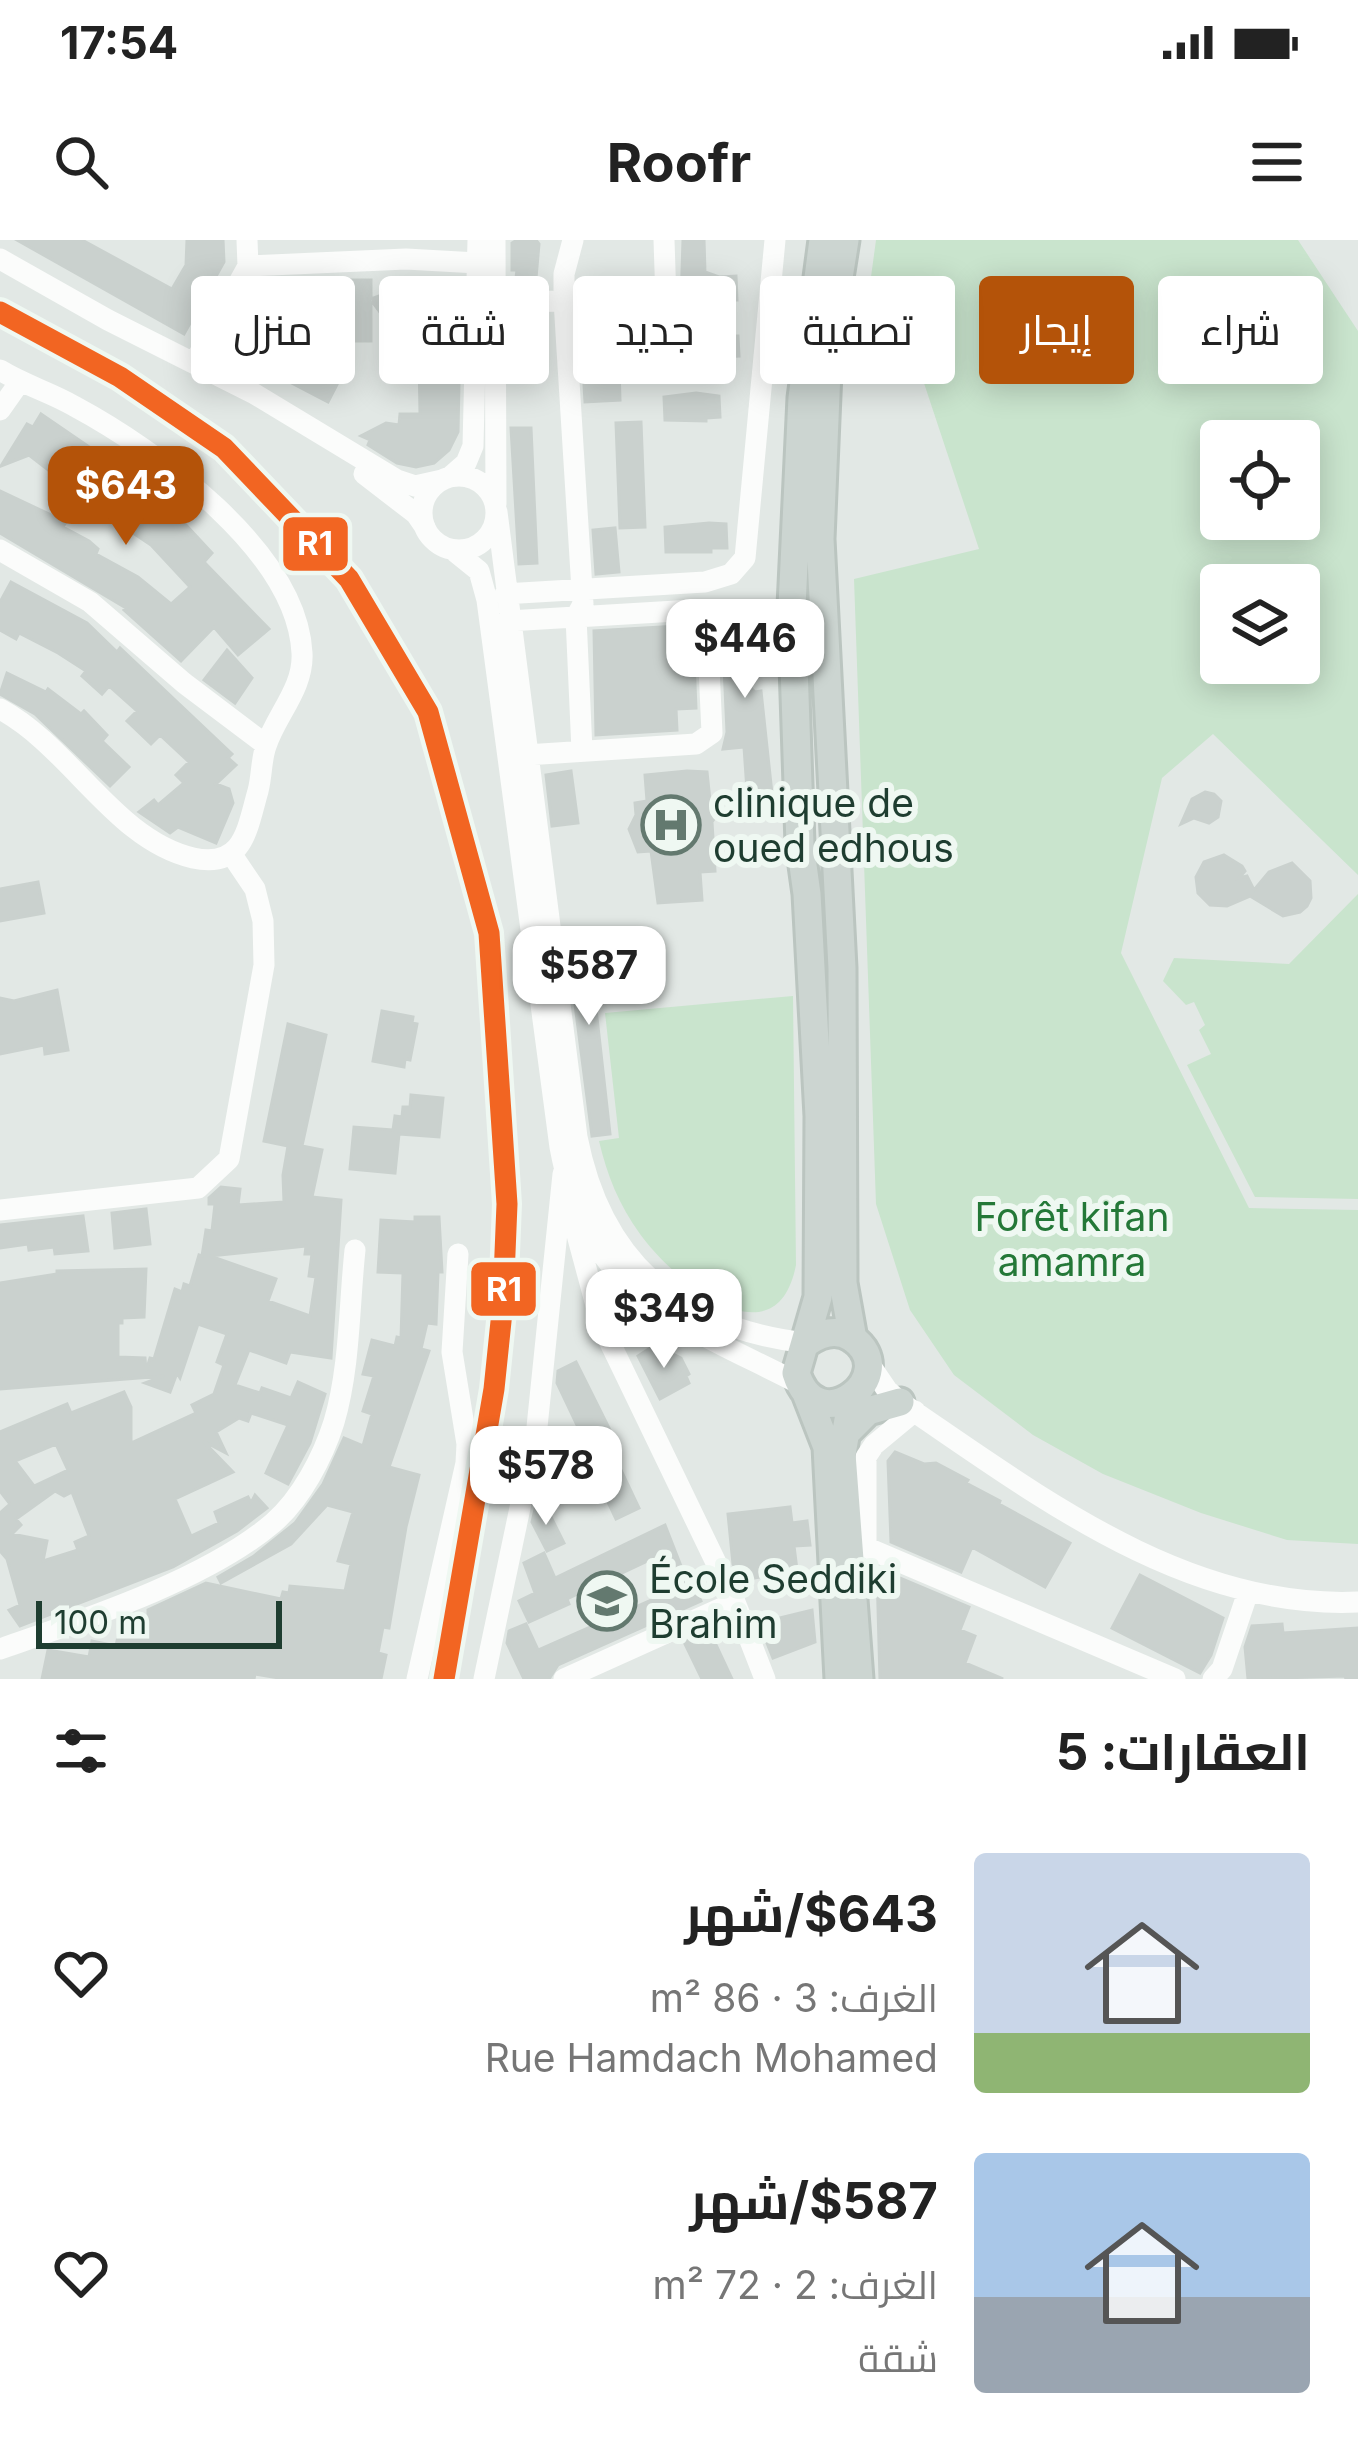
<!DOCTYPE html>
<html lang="ar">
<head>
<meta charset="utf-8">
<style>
  :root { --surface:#fff; --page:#f6f6f6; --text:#222; --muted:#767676; --accent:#b45309 }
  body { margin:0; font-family:Inter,Cairo,sans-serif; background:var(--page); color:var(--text); direction:rtl; height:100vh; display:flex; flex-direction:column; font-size:45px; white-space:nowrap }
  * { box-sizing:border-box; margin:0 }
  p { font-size:39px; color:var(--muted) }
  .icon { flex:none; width:66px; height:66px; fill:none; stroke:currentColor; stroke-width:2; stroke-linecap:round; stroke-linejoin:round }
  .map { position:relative; height:1439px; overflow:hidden; direction:ltr }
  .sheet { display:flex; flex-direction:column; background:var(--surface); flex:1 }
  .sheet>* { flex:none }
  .banner { position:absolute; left:36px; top:36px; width:1287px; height:108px; direction:rtl; display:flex; gap:24px }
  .tools { position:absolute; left:1200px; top:180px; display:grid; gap:24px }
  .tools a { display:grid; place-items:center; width:120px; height:120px; border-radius:12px; background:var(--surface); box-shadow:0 6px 30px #0003; font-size:60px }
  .scale { position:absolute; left:36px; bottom:30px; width:246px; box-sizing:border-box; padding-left:12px; border:6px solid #1e3d30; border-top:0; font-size:33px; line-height:42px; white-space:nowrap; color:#1e3d30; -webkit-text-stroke:9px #eff8f2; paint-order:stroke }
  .price { position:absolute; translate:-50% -102px; padding:0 27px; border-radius:24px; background:#fff; color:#222; font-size:39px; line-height:78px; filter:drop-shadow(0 3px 6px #0008) }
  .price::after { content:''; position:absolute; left:50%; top:72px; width:36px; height:27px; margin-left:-18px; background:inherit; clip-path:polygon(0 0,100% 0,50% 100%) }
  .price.selected { background:var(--accent); color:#fff }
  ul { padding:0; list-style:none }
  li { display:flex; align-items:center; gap:36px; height:300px; padding:0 48px }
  li span { display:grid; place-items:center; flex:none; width:336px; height:240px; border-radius:12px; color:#555 }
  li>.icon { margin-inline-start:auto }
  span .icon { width:144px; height:144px; fill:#fffc; stroke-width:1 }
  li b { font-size:51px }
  h2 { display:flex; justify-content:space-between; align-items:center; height:144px; padding:0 48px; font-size:51px }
  .tag { padding:0 42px; border-radius:12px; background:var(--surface); box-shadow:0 6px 30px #0003; font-size:42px; line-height:108px }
  .tag.selected { background:var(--accent); color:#fff }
  .status { display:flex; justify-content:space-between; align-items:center; height:84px; padding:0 60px; background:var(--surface); direction:ltr }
  .status svg { height:33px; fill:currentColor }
  header { display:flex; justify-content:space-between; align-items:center; height:156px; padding:0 48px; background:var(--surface); font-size:54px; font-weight:700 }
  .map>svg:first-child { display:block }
  .green { fill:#c9e4cd; fill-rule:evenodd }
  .building { fill:#cad1ce; stroke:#cad1ce; stroke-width:3; fill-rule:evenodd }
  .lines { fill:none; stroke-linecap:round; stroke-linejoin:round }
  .major-casing { stroke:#bbc5c0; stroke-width:33 }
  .minor { stroke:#fbfcfb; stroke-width:21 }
  .major { stroke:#ccd5d1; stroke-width:27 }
  .rail-1-casing { stroke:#eff8f2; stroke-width:30 }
  .rail-1 { stroke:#f26522; stroke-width:21 }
  .labels { text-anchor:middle; stroke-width:12; stroke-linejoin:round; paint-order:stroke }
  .poi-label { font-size:39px; fill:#1e3d30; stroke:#eff8f2; text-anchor:start }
  .park-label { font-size:39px; fill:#247838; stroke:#eff8f2 }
  .line-badge { stroke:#eff8f2; stroke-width:4.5 }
  .badge-label { font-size:33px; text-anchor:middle; font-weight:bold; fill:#fff }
</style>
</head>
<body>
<div class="status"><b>17:54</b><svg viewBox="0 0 49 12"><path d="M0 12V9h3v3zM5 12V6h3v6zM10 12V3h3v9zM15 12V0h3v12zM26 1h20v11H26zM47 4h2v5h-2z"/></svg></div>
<header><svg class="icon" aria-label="menu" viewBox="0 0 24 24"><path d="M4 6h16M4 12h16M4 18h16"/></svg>Roofr<svg class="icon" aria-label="search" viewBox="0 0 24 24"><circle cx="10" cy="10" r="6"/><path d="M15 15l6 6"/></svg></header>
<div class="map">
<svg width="1358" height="1439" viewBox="0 0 1358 1439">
  <rect width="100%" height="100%" fill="#e2e8e5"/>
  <path class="green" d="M 876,0 L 1298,0 L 1358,91 L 1358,635 L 1213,494 L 1162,538 L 1121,713 L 1249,968 L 1358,970 L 1358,1304 L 1287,1300 L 1201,1273 L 1103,1234 L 1033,1195 L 954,1135 L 910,1070 L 876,964 L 854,339 L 979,309 L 915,116 L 868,59 ZM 1221,201 L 1299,201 L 1299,279 L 1221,279 ZM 1221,345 L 1299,345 L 1299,423 L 1221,423 Z
    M 1358,654 L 1358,959 L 1255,957 L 1187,825 L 1211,814 L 1199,790 L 1205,785 L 1194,762 L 1186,765 L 1163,741 L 1174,718 L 1289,724 Z
    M 793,756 L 796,1025 C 776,1127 672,1039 640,994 C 619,965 607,935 599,901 L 619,898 L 605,773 Z"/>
  <path class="building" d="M 17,0 L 82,0 L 172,49 L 186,25 L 187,0 L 223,0 L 224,22 L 184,94 Z
    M 517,0 L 536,0 L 539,4 L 536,38 L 516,38 L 517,30 L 512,30 L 512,3 Z
    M 683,0 L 704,0 L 705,32 L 719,37 L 736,36 L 737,60 L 723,60 L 723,67 L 696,69 L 695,62 L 681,63 Z
    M 293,39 L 267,90 L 345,129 L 328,162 L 221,106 L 257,41 Z
    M 341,40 L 371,40 L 371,59 L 404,47 L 410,40 L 460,94 L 458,192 L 449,210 L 434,223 L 416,227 L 397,223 L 368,205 L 370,200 L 361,196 L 386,183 L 399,185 L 400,174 L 420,174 L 419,116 L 409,111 L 371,60 L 371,101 L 342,101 Z
    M 617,47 L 618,79 L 580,80 L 579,48 Z
    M 721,93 L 721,96 L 738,96 L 739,116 L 685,119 L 683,99 Z
    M 619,126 L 620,160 L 585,162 L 583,128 Z
    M 696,153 L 719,156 L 720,177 L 706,178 L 706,181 L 665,180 L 664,157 Z
    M 41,174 L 95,211 L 92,214 L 113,228 L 111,230 L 184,283 L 212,313 L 204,322 L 269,389 L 238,415 L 214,387 L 181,421 L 124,370 L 126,368 L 0,293 L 0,251 L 66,282 L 63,287 L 89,301 L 98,309 L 96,314 L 138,337 L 171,364 L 190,347 L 151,305 L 100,271 L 107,262 L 68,237 L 65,243 L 29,215 L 1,226 L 27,184 L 33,187 Z
    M 641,182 L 645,287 L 620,288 L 616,183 Z
    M 511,188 L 531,188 L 537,323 L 519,324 Z
    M 709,283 L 726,284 L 727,308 L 711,308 L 711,312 L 666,312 L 665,287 Z
    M 615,288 L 619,332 L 596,334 L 593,290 Z
    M 11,342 L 87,383 L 117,412 L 120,408 L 232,514 L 228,518 L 236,525 L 216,544 L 229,549 L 233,563 L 216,603 L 178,587 L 170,593 L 139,572 L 154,560 L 158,565 L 184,543 L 176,535 L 189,522 L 160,495 L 151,504 L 127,481 L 137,471 L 109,446 L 102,454 L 82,436 L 86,431 L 58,413 L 19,393 L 16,399 L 0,390 L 0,362 Z
    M 736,365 L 752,378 L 758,378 L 761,423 L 746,432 L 747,444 L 755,452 L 761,451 L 773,563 L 748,565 L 744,507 L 723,509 L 727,492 L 722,383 L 716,369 Z
    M 677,386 L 679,420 L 694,420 L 696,468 L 676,469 L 677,490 L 596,495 L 594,391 Z
    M 227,410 L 252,438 L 235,463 L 204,440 Z
    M 7,433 L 46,452 L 48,449 L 81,474 L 84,471 L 107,495 L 102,501 L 129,527 L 110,546 L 35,474 L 0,454 Z
    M 571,531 L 578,583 L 552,586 L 546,535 Z
    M 687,531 L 707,532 L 711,570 L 716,576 L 712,582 L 715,631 L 700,632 L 702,660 L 658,663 L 651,611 L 638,612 L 629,589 L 636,575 L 635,563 L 647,561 L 645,535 Z
    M 1205,552 L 1214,554 L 1221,561 L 1218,577 L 1209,583 L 1194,578 L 1181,584 L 1192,559 Z
    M 1224,615 L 1242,626 L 1245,631 L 1239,638 L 1247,636 L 1254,650 L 1269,632 L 1292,623 L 1310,641 L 1311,658 L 1307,666 L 1300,672 L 1283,676 L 1250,656 L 1227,666 L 1210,665 L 1198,653 L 1196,637 L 1204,622 Z
    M 38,642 L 44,673 L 0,681 L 0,649 Z
    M 599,692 L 600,704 L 589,706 L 610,894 L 592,896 L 566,695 Z
    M 57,750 L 68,810 L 45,814 L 44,805 L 0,814 L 0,758 L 14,761 Z
    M 382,771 L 413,777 L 412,783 L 417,784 L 410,820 L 405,819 L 404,827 L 373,821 Z
    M 288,784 L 326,795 L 302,906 L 322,910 L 312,957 L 341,960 L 331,1118 L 290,1112 L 286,1123 L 249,1110 L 235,1145 L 260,1153 L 262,1148 L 291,1158 L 298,1142 L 325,1154 L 310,1203 L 288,1244 L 266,1233 L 288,1185 L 251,1173 L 248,1181 L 239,1178 L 216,1192 L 226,1213 L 203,1201 L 233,1232 L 175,1259 L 191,1296 L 219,1283 L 215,1272 L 248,1257 L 251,1263 L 255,1255 L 267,1268 L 237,1291 L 173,1327 L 20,1386 L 9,1370 L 20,1365 L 7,1319 L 0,1311 L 0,1273 L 10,1264 L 0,1251 L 0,1192 L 67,1164 L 71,1173 L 124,1152 L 131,1167 L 131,1203 L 196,1173 L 192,1165 L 214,1154 L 224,1125 L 217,1122 L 227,1094 L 198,1084 L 180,1138 L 177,1133 L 170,1152 L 145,1143 L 164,1136 L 0,1149 L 0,1043 L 57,1034 L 57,1031 L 146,1029 L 144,1077 L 122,1078 L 122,1083 L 118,1083 L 118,1117 L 145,1118 L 146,1131 L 150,1118 L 154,1119 L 175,1049 L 182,1052 L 184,1044 L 190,1046 L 199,1015 L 202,1016 L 206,990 L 212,991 L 215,964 L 209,964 L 209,958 L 221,947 L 240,949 L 238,965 L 284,962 L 283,935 L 288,906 L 264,901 ZM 306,1006 L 305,1014 L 312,1014 L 309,1036 L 316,1037 L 310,1076 L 268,1061 L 276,1039 L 210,1016 ZM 56,1204 L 68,1230 L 34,1246 L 15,1221 ZM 55,1251 L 64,1256 L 72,1252 L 89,1296 L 75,1302 L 78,1310 L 43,1321 L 47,1301 L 12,1294 L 21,1285 L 16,1279 Z
    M 411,855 L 443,858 L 439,897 L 399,894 L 395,933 L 350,929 L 354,887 L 393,890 L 395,876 L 402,877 L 403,867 L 410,867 Z
    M 146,969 L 150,1004 L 115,1008 L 112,973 Z
    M 83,976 L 88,1011 L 55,1014 L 54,1007 L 29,1010 L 28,1004 L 0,1008 L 0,985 Z
    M 415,977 L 439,977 L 442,1032 L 438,1032 L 436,1084 L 427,1083 L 421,1109 L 429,1111 L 389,1227 L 419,1235 L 406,1287 L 389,1388 L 383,1387 L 378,1413 L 386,1415 L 381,1439 L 285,1439 L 255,1434 L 254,1439 L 42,1439 L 48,1410 L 89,1417 L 92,1401 L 116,1406 L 121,1381 L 148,1382 L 148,1370 L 206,1343 L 281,1359 L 283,1352 L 289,1353 L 290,1346 L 345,1351 L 351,1324 L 338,1321 L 353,1272 L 327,1265 L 291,1304 L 221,1343 L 218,1337 L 254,1316 L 295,1283 L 323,1244 L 344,1198 L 363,1206 L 372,1174 L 363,1171 L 374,1136 L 363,1134 L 372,1100 L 395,1106 L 397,1097 L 401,1098 L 403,1033 L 378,1032 L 381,980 L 415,982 Z
    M 655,1105 L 681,1118 L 689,1134 L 686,1136 L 689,1143 L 660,1159 L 638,1116 Z
    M 576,1122 L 611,1192 L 586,1204 L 557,1143 L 558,1131 Z
    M 582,1212 L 594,1235 L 545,1258 L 540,1248 L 543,1231 Z
    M 895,1212 L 924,1224 L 936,1223 L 968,1240 L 966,1243 L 1000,1261 L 999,1264 L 1070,1303 L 1045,1347 L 972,1307 L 961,1332 L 891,1302 L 888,1221 Z
    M 619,1226 L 639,1268 L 616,1279 L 596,1237 Z
    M 543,1261 L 564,1303 L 547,1311 L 532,1282 L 536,1265 Z
    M 790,1267 L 792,1283 L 807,1281 L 810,1305 L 794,1306 L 797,1330 L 744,1340 L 742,1328 L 736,1329 L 733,1324 L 728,1274 Z
    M 665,1285 L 688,1344 L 693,1342 L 701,1361 L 558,1425 L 549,1439 L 524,1439 L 507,1403 L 509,1391 L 526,1384 L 538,1410 L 667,1353 L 654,1318 L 567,1359 L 569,1364 L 529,1382 L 519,1361 L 535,1353 L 524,1323 L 544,1313 L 555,1338 Z
    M 883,1331 L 969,1367 L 960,1390 L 975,1396 L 965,1423 L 1003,1439 L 880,1439 L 877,1332 Z
    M 1140,1335 L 1223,1378 L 1211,1415 L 1200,1433 L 1112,1388 Z
    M 812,1370 L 815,1402 L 773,1418 L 759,1383 Z
    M 1282,1384 L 1283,1393 L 1358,1388 L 1358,1439 L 1346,1439 L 1345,1436 L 1248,1439 L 1245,1407 L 1252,1386 Z
    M 709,1390 L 732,1439 L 702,1439 L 684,1402 Z"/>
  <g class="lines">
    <g class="major-casing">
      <path id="major" d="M 845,0 L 828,107 L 820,299 L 842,728 L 843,1043 L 853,1099
        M 808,1102 C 821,1093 837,1088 852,1098 C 904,1134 818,1204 796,1133 L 818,1057 L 819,876 L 807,654 L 800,604 L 792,366 L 802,158 L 823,0
        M 806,1153 L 827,1207 L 839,1439
        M 852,1157 L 842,1214 L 859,1439
        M 843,1196 L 868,1171 L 900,1162"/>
    </g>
    <path class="minor" d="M 495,0 L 496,264
      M 573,0 L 564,34 L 564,61 L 582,350 L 583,364 L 576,377 L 582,511
      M 0,19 L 108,80 L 253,153 L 397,240 L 415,246 L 442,240
      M 248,26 L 406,19 L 477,23
      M 493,83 C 510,58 537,62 564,61
      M 567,108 L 655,100 L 667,90 L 664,0
      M 194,123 L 248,26 L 247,0
      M 0,130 C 24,145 50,152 74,166 C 156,210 297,311 302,413 C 304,448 276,475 266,506 C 261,520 262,536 258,551 C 247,589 244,629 193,618 C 115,600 71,507 0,469
      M 0,170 L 19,143
      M 364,234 L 416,274 L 425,287
      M422 273a37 37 0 1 1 74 0a37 37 0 1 1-74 0Z
      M 450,237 L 466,223 L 473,206 L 478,0
      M 497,272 L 577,897 C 602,1025 681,1088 806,1103
      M 0,310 L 90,362 L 184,443 L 266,505
      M 453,310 L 479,331 L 487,360 L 560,907 C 588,1058 680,1082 800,1144
      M 505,354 L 705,342 L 731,334 L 745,318 L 775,0
      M 508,381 L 693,370 L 703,376 L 707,384 L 712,493 L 696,504 L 526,515
      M 0,970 L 198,948 L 229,919 L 264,725 L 263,681 L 255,649 L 232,615
      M 572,976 L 601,1084 L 735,1362 L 765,1439
      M 866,1119 L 887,1150 L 900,1162 C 1036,1254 1185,1370 1358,1362
      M 851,1301 L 1175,1439
      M 866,1307 L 866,1217 L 874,1205 L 915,1171
      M 0,1409 C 83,1380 206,1340 273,1283 C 301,1259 323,1217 334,1182 C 350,1128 349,1066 355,1010
      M 417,1439 L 466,1223 L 467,1204 L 452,1112 L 458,1014
      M 484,1439 L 537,1187 L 563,934
      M 564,1439 L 735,1362
      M 1213,1439 L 1222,1429 L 1248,1352"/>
    <use href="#major" class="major"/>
    <g class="rail-1-casing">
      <path id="rail-1" d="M 0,72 L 120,137 L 224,208 L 349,339 L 428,472 L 489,693 L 507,964 L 503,1062 L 494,1149 L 444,1439"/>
    </g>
    <use href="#rail-1" class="rail-1"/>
  </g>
  <defs>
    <g id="hospital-ring" transform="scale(3)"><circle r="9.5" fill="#eff8f2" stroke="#63796f" stroke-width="1.5"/><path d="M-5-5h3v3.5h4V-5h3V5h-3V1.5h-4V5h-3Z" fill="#63796f"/></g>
    <g id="school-ring" transform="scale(3)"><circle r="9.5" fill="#eff8f2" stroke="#63796f" stroke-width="1.5"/><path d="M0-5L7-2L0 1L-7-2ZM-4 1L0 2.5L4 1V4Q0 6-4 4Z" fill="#63796f"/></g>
  </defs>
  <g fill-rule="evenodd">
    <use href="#hospital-ring" x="671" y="585"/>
    <use href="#school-ring" x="607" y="1361"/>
  </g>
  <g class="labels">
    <g class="poi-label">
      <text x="713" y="577">clinique de<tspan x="713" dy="45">oued edhous</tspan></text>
      <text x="649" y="1353">École Seddiki<tspan x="649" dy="45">Brahim</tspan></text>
    </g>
    <g class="park-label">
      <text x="1072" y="991">Forêt kifan<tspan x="1072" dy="45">amamra</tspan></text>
    </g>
  </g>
  <g class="line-badge">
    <rect x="281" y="275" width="69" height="58" rx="12" fill="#f26522"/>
    <rect x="469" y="1020" width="69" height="58" rx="12" fill="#f26522"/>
  </g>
  <g class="badge-label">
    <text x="315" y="315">R1</text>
    <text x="504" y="1061">R1</text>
  </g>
</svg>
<div class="tools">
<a><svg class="icon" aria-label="locate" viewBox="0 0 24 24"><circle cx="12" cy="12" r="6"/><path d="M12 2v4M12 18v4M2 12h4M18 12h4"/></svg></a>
<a><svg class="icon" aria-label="layers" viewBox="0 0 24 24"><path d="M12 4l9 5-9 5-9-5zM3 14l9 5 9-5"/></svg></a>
</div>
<div class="scale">100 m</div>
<b class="price selected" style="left:126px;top:308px">$643</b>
<b class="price" style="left:745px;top:461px">$446</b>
<b class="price" style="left:589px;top:788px">$587</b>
<b class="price" style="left:664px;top:1131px">$349</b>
<b class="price" style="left:546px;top:1288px">$578</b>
<div class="banner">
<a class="tag">شراء</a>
<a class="tag selected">إيجار</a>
<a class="tag">تصفية</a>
<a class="tag">جديد</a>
<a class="tag">شقة</a>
<a class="tag">منزل</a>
</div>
</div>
<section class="sheet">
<h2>العقارات: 5<svg class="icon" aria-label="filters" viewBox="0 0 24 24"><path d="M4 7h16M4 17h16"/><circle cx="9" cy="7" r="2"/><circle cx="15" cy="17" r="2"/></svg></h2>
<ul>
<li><span style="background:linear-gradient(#c9d6e8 75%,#8fb573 0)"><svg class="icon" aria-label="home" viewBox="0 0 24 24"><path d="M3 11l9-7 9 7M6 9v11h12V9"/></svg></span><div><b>$643/شهر</b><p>الغرف: 3 · 86 m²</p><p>Rue Hamdach Mohamed</p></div><svg class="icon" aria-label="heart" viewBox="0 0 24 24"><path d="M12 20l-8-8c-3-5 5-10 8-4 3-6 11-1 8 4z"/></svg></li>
<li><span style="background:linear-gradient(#a9c7e8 60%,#9aa5b1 0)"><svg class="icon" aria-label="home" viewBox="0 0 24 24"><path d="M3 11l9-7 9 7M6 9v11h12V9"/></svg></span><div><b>$587/شهر</b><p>الغرف: 2 · 72 m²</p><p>شقة</p></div><svg class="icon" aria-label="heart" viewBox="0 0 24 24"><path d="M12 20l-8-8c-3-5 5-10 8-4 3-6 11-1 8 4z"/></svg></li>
</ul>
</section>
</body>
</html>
